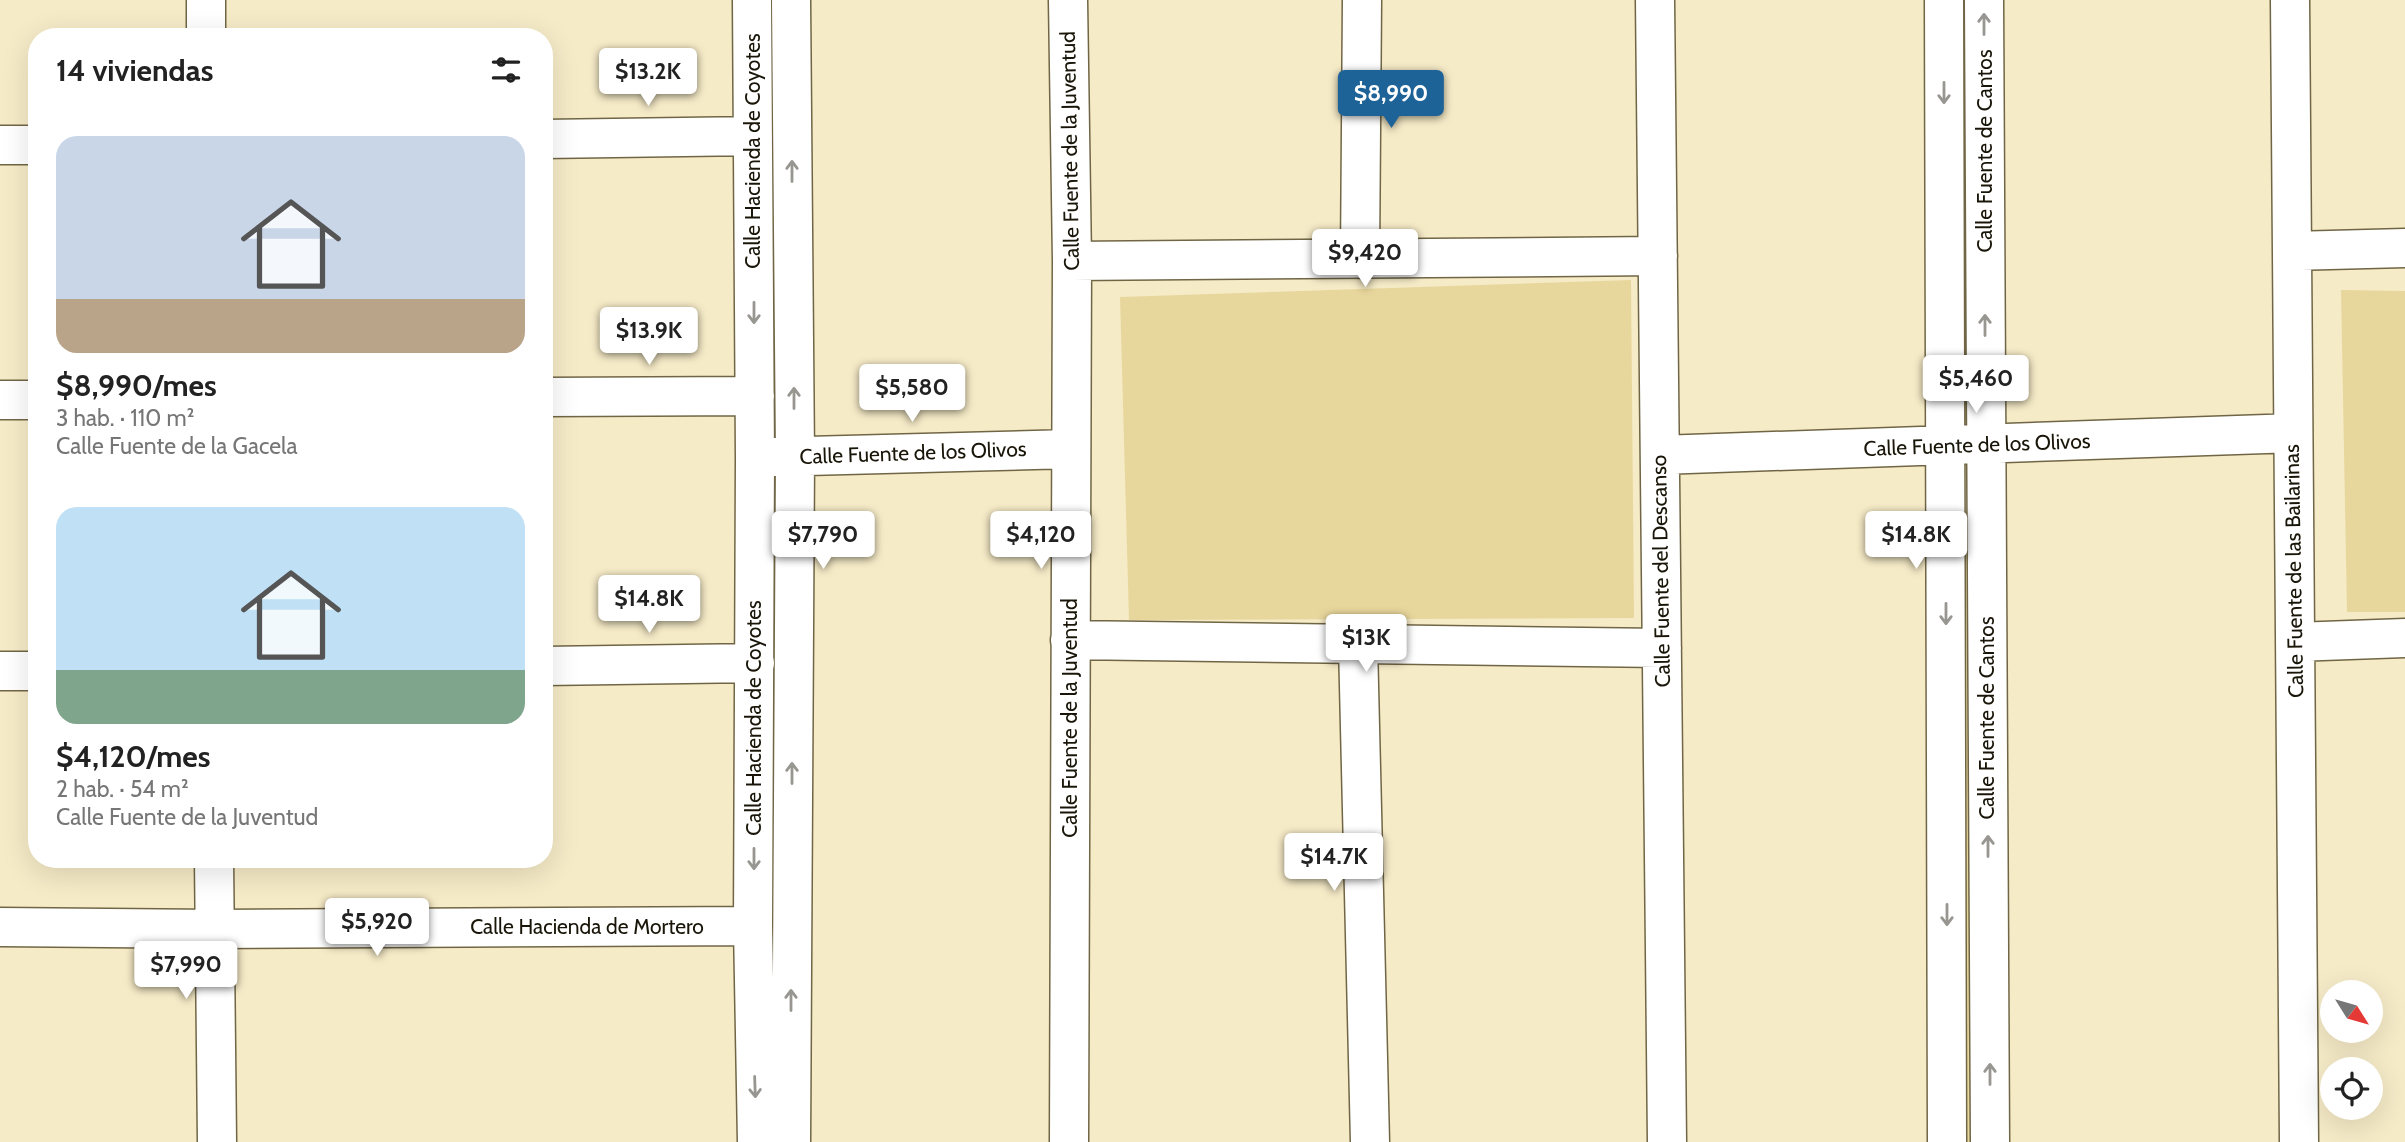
<!DOCTYPE html>
<html lang="es">
<head>
<meta charset="utf-8">
<style>
  :root { --surface:#fff; --page:#f2f2f2; --text:#222; --muted:#767676; --accent:#1d6398 }
  body { margin:0; font-family:Cabin,sans-serif; background:var(--page); color:var(--text); height:100vh; display:flex; flex-direction:column; font-size:26px; white-space:nowrap }
  * { box-sizing:border-box; margin:0 }
  p { font-size:23px; color:var(--muted) }
  .icon { flex:none; width:38px; height:38px; fill:none; stroke:currentColor; stroke-width:2; stroke-linecap:round; stroke-linejoin:round }
  .map { position:relative; flex:1; overflow:hidden }
  .sheet { position:absolute; left:28px; top:28px; width:525px; height:840px; display:flex; flex-direction:column; background:var(--surface); border-radius:28px; box-shadow:0 7px 28px #0002 }
  .sheet>* { flex:none }
  .needle { width:46px; rotate:127deg }
  .tools { position:absolute; left:2320px; top:980px; display:grid; gap:14px }
  .tools a { display:grid; place-items:center; width:63px; height:63px; border-radius:50%; background:var(--surface); box-shadow:0 7px 28px #0002; font-size:35px }
  .price { position:absolute; translate:-50% -60px; padding:0 16px; border-radius:7px; background:#fff; color:#222; font-size:23px; line-height:46px; filter:drop-shadow(0 2px 4px #0008) }
  .price::after { content:''; position:absolute; left:50%; top:42px; width:21px; height:16px; margin-left:-10px; background:inherit; clip-path:polygon(0 0,100% 0,50% 100%) }
  .price.active { background:var(--accent); color:#fff }
  ul { padding:0; list-style:none }
  li { display:grid; align-content:center; gap:14px; height:371px; padding:0 28px }
  li span { display:grid; place-items:center; height:217px; border-radius:21px; color:#555 }
  li>.icon { margin-inline-start:auto }
  span .icon { width:126px; height:126px; fill:#fffc; stroke-width:1 }
  li b { font-size:30px }
  h2 { display:flex; justify-content:space-between; align-items:center; height:84px; padding:0 28px; font-size:30px }
  .map>svg:first-child { display:block }
  .green { fill:#e8d79c }
  .lines { fill:none; stroke-linecap:round; stroke-linejoin:round }
  .minor-casing { stroke:#706645; stroke-width:41 }
  .minor { stroke:#fff; stroke-width:38 }
  .oneway { stroke:#989690 }
  .labels { text-anchor:middle; stroke-width:6; stroke-linejoin:round; paint-order:stroke }
  .street-label { font-size:21px; fill:#191508; stroke:#fff }
</style>
</head>
<body>
<div class="map">
<svg width="2405" height="1142" viewBox="0 0 2405 1142">
  <rect width="100%" height="100%" fill="#f6ebc7"/>
  <path class="green" d="M 1631,280 L 1634,618 L 1129,620 L 1120,297 Z
    M 2341,290 L 2405,291 L 2405,612 L 2347,612 Z
    M 1959,526 L 1976,526 L 1975,1142 L 1957,1142 Z"/>
  <g class="lines">
    <g class="minor-casing">
      <path id="minor" d="M 206,0 L 206,37
        M 752,0 L 755,458 L 753,926 L 757,1142
        M 791,0 L 795,457 L 791,1142
        M 1068,0 L 1072,261 L 1069,1142
        M 1655,0 L 1667,1142
        M 1944,0 L 1947,1142
        M 1984,0 L 1990,1142
        M 2290,0 L 2299,1142
        M 544,139 L 753,136
        M 0,145 L 37,145
        M 2292,251 L 2405,248
        M 1360,259 L 1362,0
        M 1072,261 L 1658,256
        M 544,397 L 755,396
        M 0,400 L 37,400
        M 1660,455 L 2293,433
        M 769,457 L 1071,449
        M 1070,640 L 1662,648
        M 2295,642 L 2405,638
        M 1358,644 L 1370,1142
        M 544,666 L 755,663
        M 0,671 L 37,671
        M 214,859 L 217,1142
        M 0,927 L 215,929 L 753,926"/>
    </g>
    <use href="#minor" class="minor"/>
  </g>
  <defs><path id="oneway-shaft" d="M-6 0H5M1.5-3L5.5 0L1.5 3" fill="none" stroke-width="1.6" stroke-linecap="round" stroke-linejoin="round" transform="scale(1.75)"/></defs>
  <g class="oneway">
    <use href="#oneway-shaft" transform="translate(1984 24) rotate(-90)"/>
    <use href="#oneway-shaft" transform="translate(1944 93) rotate(90)"/>
    <use href="#oneway-shaft" transform="translate(792 171) rotate(-90)"/>
    <use href="#oneway-shaft" transform="translate(754 313) rotate(90)"/>
    <use href="#oneway-shaft" transform="translate(1985 325) rotate(-90)"/>
    <use href="#oneway-shaft" transform="translate(794 398) rotate(-90)"/>
    <use href="#oneway-shaft" transform="translate(1946 614) rotate(90)"/>
    <use href="#oneway-shaft" transform="translate(792 773) rotate(-90)"/>
    <use href="#oneway-shaft" transform="translate(1988 846) rotate(-90)"/>
    <use href="#oneway-shaft" transform="translate(754 859) rotate(90)"/>
    <use href="#oneway-shaft" transform="translate(1947 915) rotate(90)"/>
    <use href="#oneway-shaft" transform="translate(791 1000) rotate(-90)"/>
    <use href="#oneway-shaft" transform="translate(1990 1074) rotate(-90)"/>
    <use href="#oneway-shaft" transform="translate(755 1087) rotate(88)"/>
  </g>
  <g class="labels">
    <g class="street-label">
      <text transform="translate(753 151) rotate(-90)" y="7">Calle Hacienda de Coyotes</text>
      <text transform="translate(1070 151) rotate(-91)" y="7">Calle Fuente de la Juventud</text>
      <text transform="translate(1985 151) rotate(-90)" y="7">Calle Fuente de Cantos</text>
      <text transform="translate(1977 445) rotate(-2)" y="7">Calle Fuente de los Olivos</text>
      <text transform="translate(913 453) rotate(-2)" y="7">Calle Fuente de los Olivos</text>
      <text transform="translate(1661 571) rotate(-91)" y="7">Calle Fuente del Descanso</text>
      <text transform="translate(2294 571) rotate(-91)" y="7">Calle Fuente de las Bailarinas</text>
      <text transform="translate(754 718) rotate(-90)" y="7">Calle Hacienda de Coyotes</text>
      <text transform="translate(1070 718) rotate(-90)" y="7">Calle Fuente de la Juventud</text>
      <text transform="translate(1987 718) rotate(-90)" y="7">Calle Fuente de Cantos</text>
      <text x="587" y="934">Calle Hacienda de Mortero</text>
    </g>
  </g>
</svg>
<div class="tools">
<a><svg class="needle" viewBox="-14 -14 28 28"><path d="M0-13l5 13h-10z" fill="#e53935"/><path d="M0 13l5-13h-10z" fill="#767676"/></svg></a>
<a><svg class="icon" aria-label="locate" viewBox="0 0 24 24"><circle cx="12" cy="12" r="6"/><path d="M12 2v4M12 18v4M2 12h4M18 12h4"/></svg></a>
</div>
<b class="price" style="left:648px;top:108px">$13.2K</b>
<b class="price active" style="left:1391px;top:130px">$8,990</b>
<b class="price" style="left:1365px;top:289px">$9,420</b>
<b class="price" style="left:649px;top:367px">$13.9K</b>
<b class="price" style="left:1976px;top:415px">$5,460</b>
<b class="price" style="left:912px;top:424px">$5,580</b>
<b class="price" style="left:823px;top:571px">$7,790</b>
<b class="price" style="left:1041px;top:571px">$4,120</b>
<b class="price" style="left:1916px;top:571px">$14.8K</b>
<b class="price" style="left:649px;top:635px">$14.8K</b>
<b class="price" style="left:1366px;top:674px">$13K</b>
<b class="price" style="left:1334px;top:893px">$14.7K</b>
<b class="price" style="left:377px;top:958px">$5,920</b>
<b class="price" style="left:186px;top:1001px">$7,990</b>
<section class="sheet">
<h2>14 viviendas<svg class="icon" aria-label="filters" viewBox="0 0 24 24"><path d="M4 7h16M4 17h16"/><circle cx="9" cy="7" r="2"/><circle cx="15" cy="17" r="2"/></svg></h2>
<ul>
<li><span style="background:linear-gradient(#c9d6e8 75%,#b9a48a 0)"><svg class="icon" aria-label="home" viewBox="0 0 24 24"><path d="M3 11l9-7 9 7M6 9v11h12V9"/></svg></span><div><b>$8,990/mes</b><p>3 hab. · 110 m²</p><p>Calle Fuente de la Gacela</p></div></li>
<li><span style="background:linear-gradient(#bfe0f5 75%,#7fa58c 0)"><svg class="icon" aria-label="home" viewBox="0 0 24 24"><path d="M3 11l9-7 9 7M6 9v11h12V9"/></svg></span><div><b>$4,120/mes</b><p>2 hab. · 54 m²</p><p>Calle Fuente de la Juventud</p></div></li>
</ul>
</section>
</div>
</body>
</html>
